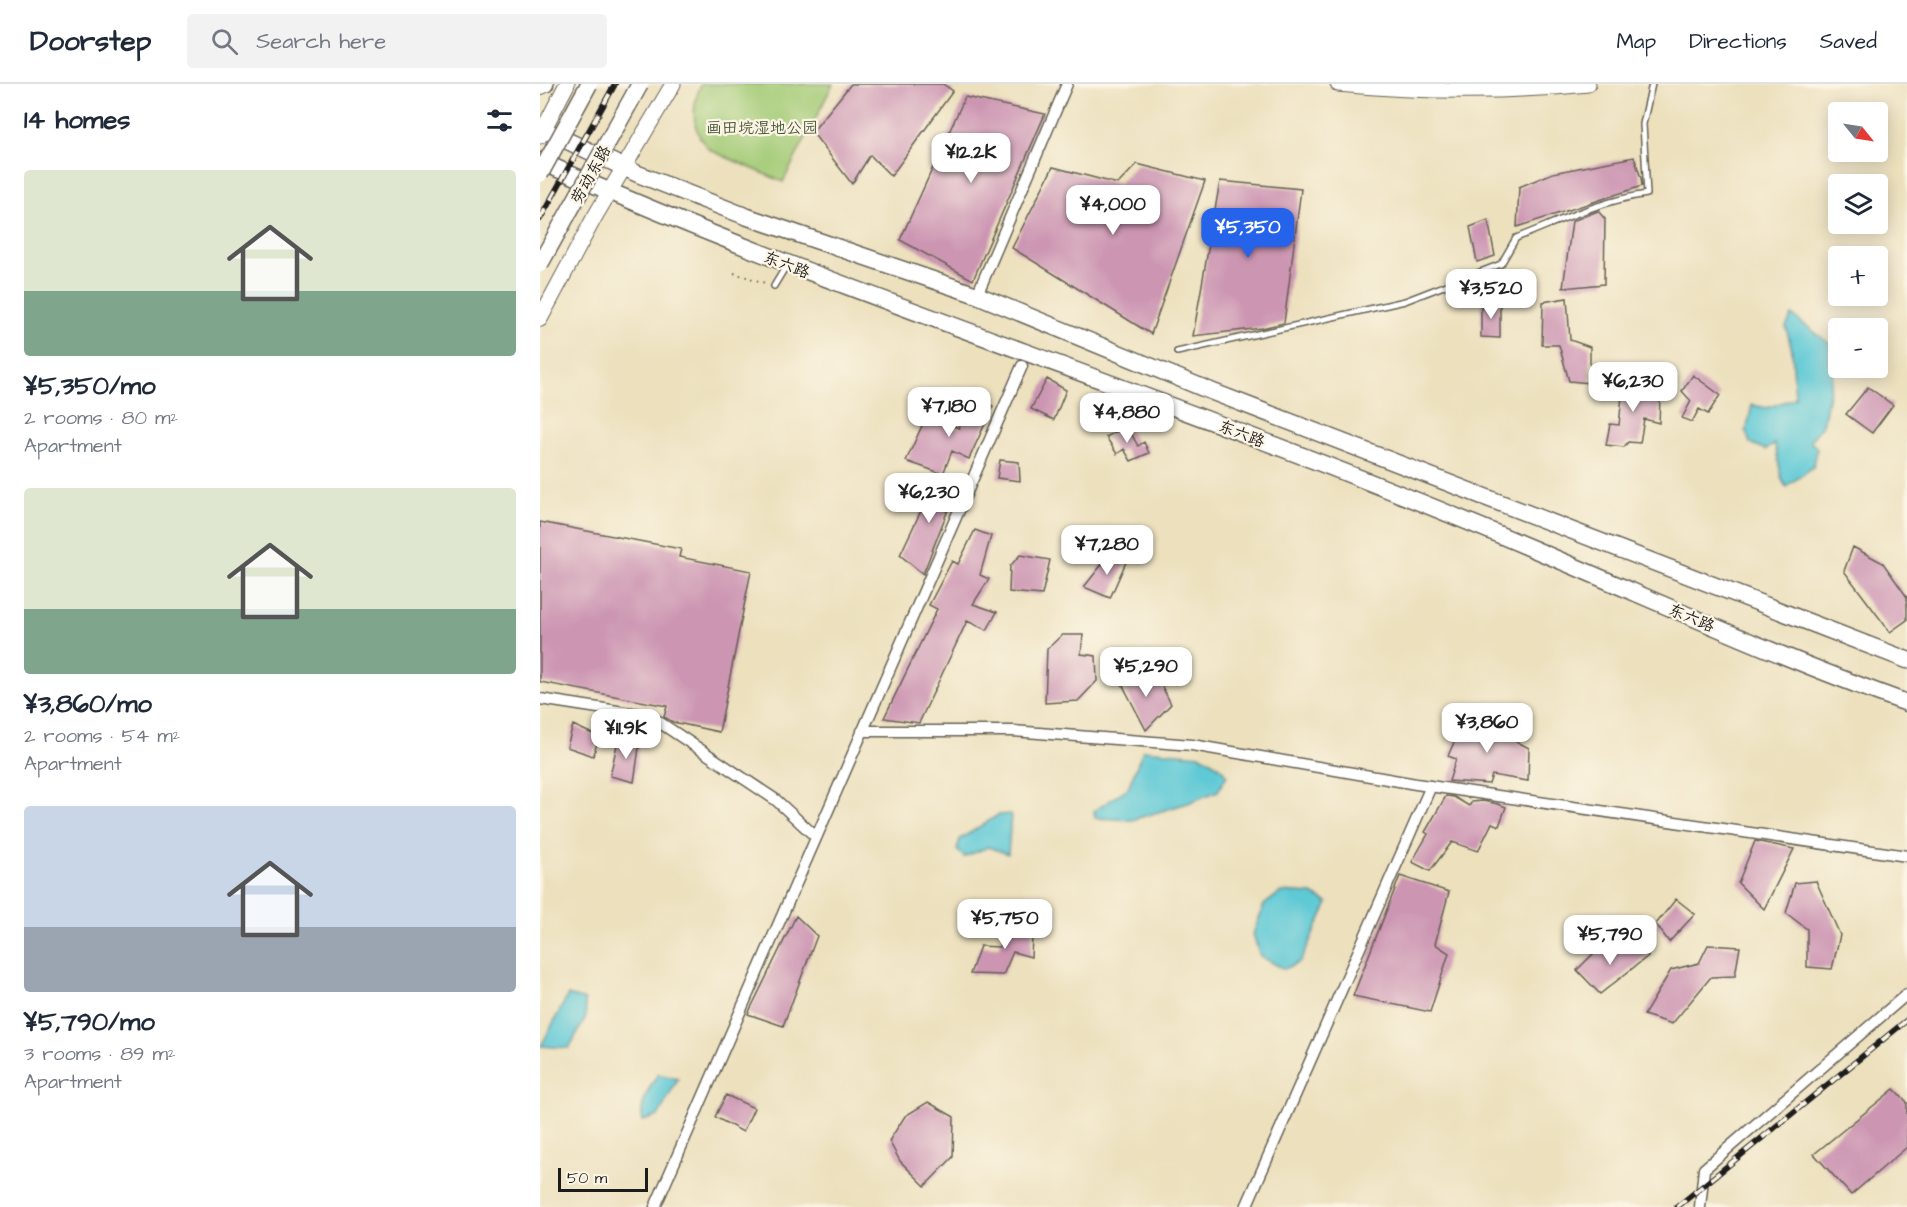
<!DOCTYPE html>
<html lang="en">
<head>
<meta charset="utf-8">
<style>
  :root { --surface:#fff; --page:#f2f2f3; --text:#1f2937; --muted:#747a83; --line:#e0e1e3; --accent:#2563eb }
  body { margin:0; font-family:"Architects Daughter","LXGW WenKai TC",sans-serif; background:var(--page); color:var(--text); height:100vh; display:flex; flex-direction:column; font-size:22px; white-space:nowrap }
  * { box-sizing:border-box; margin:0 }
  p { font-size:20px; color:var(--muted) }
  .icon { flex:none; width:33px; height:33px; fill:none; stroke:currentColor; stroke-width:2; stroke-linecap:round; stroke-linejoin:round }
  .map { position:relative; flex:1; overflow:hidden }
  .panel { display:flex; flex-direction:column; background:var(--surface); width:540px }
  .panel>* { flex:none }
  .needle { width:39px; rotate:120deg }
  .buttons { position:absolute; left:1288px; top:18px; display:grid; gap:12px }
  .buttons a { display:grid; place-items:center; width:60px; height:60px; border-radius:6px; background:var(--surface); box-shadow:0 3px 15px #0003; font-size:30px }
  .scale { position:absolute; left:18px; bottom:15px; width:90px; box-sizing:border-box; padding-left:6px; border:3px solid #1c1c1c; border-top:0; font-size:16px; line-height:21px; white-space:nowrap; color:#1c1c1c; -webkit-text-stroke:4px #fcf5e5; paint-order:stroke }
  .price { position:absolute; translate:-50% -51px; padding:0 14px; border-radius:12px; background:#fff; color:#222; font-size:20px; line-height:39px; filter:drop-shadow(0 2px 3px #0008) }
  .price::after { content:''; position:absolute; left:50%; top:36px; width:18px; height:14px; margin-left:-9px; background:inherit; clip-path:polygon(0 0,100% 0,50% 100%) }
  .price.selected { background:var(--accent); color:#fff }
  ul { padding:0; list-style:none }
  li { display:grid; align-content:center; gap:12px; height:318px; padding:0 24px }
  li span { display:grid; place-items:center; height:186px; border-radius:6px; color:#555 }
  li>.icon { margin-inline-start:auto }
  span .icon { width:108px; height:108px; fill:#fffc; stroke-width:1 }
  li b { font-size:26px }
  h2 { display:flex; justify-content:space-between; align-items:center; height:72px; padding:0 24px; font-size:26px }
  header { display:flex; align-items:center; gap:36px; box-sizing:border-box; height:84px; padding:0 30px; background:var(--surface); border-bottom:2px solid var(--line) }
  header strong { font-size:28px }
  nav { display:flex; gap:33px; margin-inline-start:auto; font-size:21px }
  .search { width:420px; height:54px; background:var(--page); display:flex; align-items:center; gap:15px; box-sizing:border-box; padding:0 21px; border-radius:6px; color:var(--muted); font-size:22px }
  main { display:flex; flex:1; min-height:0 }
  .map>svg:first-child { display:block }
  .green { fill:#a2ca75; stroke:#5f7348; stroke-width:1.5 }
  .water { fill:#5ec9d6; stroke:#3d7279; stroke-width:1.5 }
  .building { fill:#cc95b2 }
  .lines { fill:none; stroke-linecap:round; stroke-linejoin:round }
  .service-casing { stroke:#656154; stroke-width:8 }
  .minor-casing { stroke:#656154; stroke-width:13 }
  .secondary-casing { stroke:#656154; stroke-width:17 }
  .primary-casing { stroke:#656154; stroke-width:19 }
  .path { stroke:#656154; stroke-width:2; stroke-dasharray:1.5 4.5; stroke-linecap:butt }
  .service { stroke:#fff; stroke-width:5 }
  .minor { stroke:#fff; stroke-width:10 }
  .secondary { stroke:#fff; stroke-width:15 }
  .primary { stroke:#fff; stroke-width:16 }
  .rail-casing { stroke:#1c1c1c; stroke-width:6 }
  .rail { stroke:#fcf5e5; stroke-width:4; stroke-dasharray:11; stroke-linecap:butt }
  .trunk-bridge-casing { stroke:#656154; stroke-width:19; stroke-linecap:butt }
  .trunk-bridge { stroke:#fff; stroke-width:16 }
  .labels { text-anchor:middle; stroke-width:4.5; stroke-linejoin:round; paint-order:stroke }
  .park-label { font-size:16px; fill:#4b593b; stroke:#fcf5e5 }
  .street-label { font-size:16px; fill:#1c1c1c; stroke:#fcf5e5 }
</style>
</head>
<body>
<header>
<strong>Doorstep</strong>
<div class="search"><svg class="icon" aria-label="search" viewBox="0 0 24 24"><circle cx="10" cy="10" r="6"/><path d="M15 15l6 6"/></svg>Search here</div>
<nav><a>Map</a><a>Directions</a><a>Saved</a></nav>
</header>
<main>
<section class="panel">
<h2>14 homes<svg class="icon" aria-label="filters" viewBox="0 0 24 24"><path d="M4 7h16M4 17h16"/><circle cx="9" cy="7" r="2"/><circle cx="15" cy="17" r="2"/></svg></h2>
<ul>
<li><span style="background:linear-gradient(#dfe7d0 65%,#7fa58c 0)"><svg class="icon" aria-label="home" viewBox="0 0 24 24"><path d="M3 11l9-7 9 7M6 9v11h12V9"/></svg></span><div><b>¥5,350/mo</b><p>2 rooms · 80 m²</p><p>Apartment</p></div></li>
<li><span style="background:linear-gradient(#dfe7d0 65%,#7fa58c 0)"><svg class="icon" aria-label="home" viewBox="0 0 24 24"><path d="M3 11l9-7 9 7M6 9v11h12V9"/></svg></span><div><b>¥3,860/mo</b><p>2 rooms · 54 m²</p><p>Apartment</p></div></li>
<li><span style="background:linear-gradient(#c9d6e8 65%,#9aa5b1 0)"><svg class="icon" aria-label="home" viewBox="0 0 24 24"><path d="M3 11l9-7 9 7M6 9v11h12V9"/></svg></span><div><b>¥5,790/mo</b><p>3 rooms · 89 m²</p><p>Apartment</p></div></li>
</ul>
</section>
<div class="map">
<svg width="1367" height="1123" viewBox="0 0 1367 1123">
  <rect width="100%" height="100%" fill="#fcf5e5"/>
  <filter id="ink" filterUnits="userSpaceOnUse"><feTurbulence type="fractalNoise" baseFrequency=".0167" numOctaves="2"/><feDisplacementMap in="SourceGraphic" scale="12" xChannelSelector="R" yChannelSelector="G"/><feConvolveMatrix kernelMatrix="1 2 1 2 8 2 1 2 1" color-interpolation-filters="sRGB"/></filter>
  <filter id="wash" filterUnits="userSpaceOnUse"><feTurbulence type="fractalNoise" baseFrequency=".008" numOctaves="4" result="noise"/><feDisplacementMap in="SourceGraphic" scale="24" xChannelSelector="R" yChannelSelector="G"/><feGaussianBlur stdDeviation="1.35" result="paint"/><feColorMatrix in="noise" values="0 0 0 0 0 0 0 0 0 0 0 0 0 0 0 0 0 1.4 0 .05"/><feComposite in="paint" operator="in"/></filter>
  <g filter="url(#wash)">
    <rect width="100%" height="100%" fill="#ece0bd"/>
    <path class="green" d="M 161,0 L 293,0 L 243,98 L 170,66 C 151,49 151,23 161,0 Z"/>
    <path class="water" d="M 1252,231 L 1293,262 L 1290,275 L 1293,289 L 1285,330 L 1281,343 L 1270,357 L 1277,364 L 1274,382 L 1246,403 L 1242,396 L 1235,360 L 1226,366 L 1210,359 L 1206,348 L 1212,321 L 1227,324 L 1255,314 L 1252,266 L 1246,243 Z
      M 603,666 L 661,671 L 679,682 L 687,691 L 678,707 L 648,719 L 592,736 L 555,734 L 554,727 L 588,704 Z
      M 471,730 L 468,770 L 448,763 L 424,773 L 417,766 L 420,755 L 458,731 Z
      M 741,808 L 772,810 L 788,819 L 760,878 L 744,885 L 720,872 L 713,850 L 724,821 Z
      M 28,911 L 45,916 L 46,933 L 29,964 L 1,962 Z
      M 118,990 L 138,995 L 118,1032 L 103,1037 C 98,1022 110,1002 118,990 Z"/>
    <g id="blocks">
      <path class="building" d="M 311,0 L 403,0 L 413,7 L 351,92 L 330,71 L 312,100 L 272,48 Z
        M 425,13 L 505,30 L 433,196 L 360,156 Z
        M 1094,73 L 1101,94 L 1102,102 L 977,143 L 979,103 L 1013,89 Z
        M 597,80 L 665,97 L 611,250 L 472,164 L 513,83 L 578,100 Z
        M 680,97 L 761,105 L 744,239 L 722,244 L 653,252 Z
        M 1058,127 L 1065,135 L 1064,200 L 1023,204 L 1032,137 Z
        M 948,136 L 955,172 L 937,178 L 930,143 Z
        M 1027,214 L 1030,256 L 1050,263 L 1050,299 L 1029,297 L 1019,261 L 1002,261 L 1003,218 Z
        M 960,218 L 960,254 L 941,253 L 941,219 Z
        M 1153,291 L 1180,311 L 1168,330 L 1159,325 L 1152,338 L 1142,334 L 1151,317 L 1142,307 Z
        M 1084,293 L 1106,293 L 1104,316 L 1120,314 L 1119,339 L 1104,335 L 1100,359 L 1088,358 L 1084,363 L 1066,361 L 1070,340 L 1079,341 Z
        M 507,295 L 526,306 L 514,336 L 491,325 Z
        M 1328,303 L 1353,321 L 1332,349 L 1306,330 Z
        M 432,312 L 453,322 L 429,375 L 412,367 L 403,390 L 366,377 L 386,333 L 419,344 Z
        M 587,342 L 598,362 L 604,358 L 609,369 L 591,377 L 584,365 L 577,370 L 566,353 Z
        M 460,376 L 479,378 L 480,397 L 457,394 Z
        M 397,393 L 418,400 L 383,490 L 360,471 Z
        M 0,438 L 141,465 L 139,473 L 211,487 L 179,648 L 133,638 L 124,633 L 127,622 L 0,598 Z
        M 435,446 L 451,452 L 440,491 L 449,495 L 433,520 L 457,528 L 447,546 L 427,537 L 379,639 L 344,634 L 397,525 L 389,521 L 412,477 L 418,480 Z
        M 1313,463 L 1343,479 L 1367,513 L 1367,536 L 1350,548 L 1304,487 Z
        M 571,469 L 586,478 L 570,514 L 544,503 Z
        M 480,471 L 510,476 L 502,511 L 469,508 L 470,482 Z
        M 522,551 L 543,551 L 541,570 L 556,572 L 557,597 L 538,617 L 505,619 L 507,565 Z
        M 594,593 L 619,597 L 631,620 L 606,646 L 579,594 Z
        M 926,631 L 964,645 L 962,650 L 989,664 L 988,697 L 952,691 L 949,700 L 909,697 L 916,675 L 908,672 Z
        M 33,641 L 59,653 L 53,672 L 27,663 Z
        M 78,656 L 100,657 L 94,698 L 70,692 Z
        M 906,712 L 914,713 L 929,722 L 932,718 L 943,717 L 958,720 L 966,723 L 959,742 L 952,739 L 938,767 L 912,758 L 890,787 L 872,778 L 888,750 L 885,748 Z
        M 1215,757 L 1254,765 L 1224,825 L 1198,799 Z
        M 860,792 L 909,808 L 895,860 L 909,869 L 890,928 L 813,912 Z
        M 1276,797 L 1300,851 L 1292,885 L 1267,883 L 1267,845 L 1246,829 L 1255,799 Z
        M 1136,815 L 1155,830 L 1129,858 L 1116,840 Z
        M 256,832 L 277,852 L 243,942 L 208,930 Z
        M 493,835 L 491,873 L 473,868 L 463,891 L 430,890 L 440,862 L 459,863 L 470,839 Z
        M 1065,858 L 1080,869 L 1100,861 L 1108,872 L 1060,910 L 1037,886 Z
        M 1168,861 L 1200,863 L 1195,892 L 1171,893 L 1132,940 L 1104,931 L 1131,886 L 1159,879 Z
        M 1354,1005 L 1367,1018 L 1367,1063 L 1311,1111 L 1274,1070 Z
        M 186,1011 L 214,1024 L 203,1048 L 175,1033 Z
        M 388,1018 L 414,1033 L 413,1073 L 385,1102 L 360,1077 L 349,1057 L 365,1032 Z"/>
    </g>
  </g>
  <g filter="url(#ink)">
    <use href="#blocks" fill-opacity="0" stroke="#656154" stroke-width="1.5"/>
    <g class="lines">
      <g class="service-casing">
        <path id="service" d="M 234,202 L 246,182
          M 637,268 L 865,217 L 961,180 L 976,154 C 1020,137 1059,117 1107,110 L 1103,40 L 1112,0"/>
      </g>
      <g class="minor-casing">
        <path id="minor" d="M 437,211 L 527,0
          M 0,615 L 110,632 L 236,716 L 276,753
          M 322,647 L 473,647 L 652,661 L 876,700 L 1367,772
          M 115,1123 L 482,282
          M 706,1123 L 891,702
          M 1160,1123 L 1164,1085 L 1367,910"/>
      </g>
      <g class="secondary-casing">
        <path id="secondary" d="M 798,0 C 881,8 964,9 1048,0
          M 0,52 L 27,0
          M 0,235 L 54,134 L 133,0"/>
      </g>
      <g class="primary-casing">
        <path id="primary" d="M 0,2 L 5,0
          M 0,44 L 98,90 L 205,132 L 437,211 L 673,308 L 1367,576
          M 0,77 C 232,181 473,261 710,352 C 813,391 917,432 1019,476 C 1134,525 1249,577 1367,619"/>
      </g>
      <path class="path" d="M 194,189 L 225,199"/>
      <use href="#service" class="service"/>
      <use href="#minor" class="minor"/>
      <use href="#secondary" class="secondary"/>
      <use href="#primary" class="primary"/>
      <g class="rail-casing">
        <path id="rail" d="M 0,135 L 75,0
          M 1137,1123 L 1367,936"/>
      </g>
      <use href="#rail" class="rail"/>
      <g class="trunk-bridge-casing">
        <path id="trunk-bridge" d="M 0,90 L 49,0
          M 0,180 L 100,0"/>
      </g>
      <use href="#trunk-bridge" class="trunk-bridge"/>
    </g>
  </g>
  <g class="labels">
    <g class="park-label">
      <text x="222" y="49">画田垸湿地公园</text>
    </g>
    <g class="street-label">
      <text transform="translate(50 90) rotate(-61)" y="6">劳动东路</text>
      <text transform="translate(247 180) rotate(21)" y="6">东六路</text>
      <text transform="translate(702 349) rotate(21)" y="6">东六路</text>
      <text transform="translate(1152 533) rotate(23)" y="6">东六路</text>
    </g>
  </g>
</svg>
<div class="buttons">
<a><svg class="needle" viewBox="-14 -14 28 28"><path d="M0-13l5 13h-10z" fill="#e53935"/><path d="M0 13l5-13h-10z" fill="#747a83"/></svg></a>
<a><svg class="icon" aria-label="layers" viewBox="0 0 24 24"><path d="M12 4l9 5-9 5-9-5zM3 14l9 5 9-5"/></svg></a>
<a>+</a>
<a>−</a>
</div>
<div class="scale">50 m</div>
<b class="price" style="left:431px;top:100px">¥12.2K</b>
<b class="price" style="left:573px;top:152px">¥4,000</b>
<b class="price selected" style="left:708px;top:175px">¥5,350</b>
<b class="price" style="left:951px;top:236px">¥3,520</b>
<b class="price" style="left:1093px;top:329px">¥6,230</b>
<b class="price" style="left:409px;top:354px">¥7,180</b>
<b class="price" style="left:587px;top:360px">¥4,880</b>
<b class="price" style="left:389px;top:440px">¥6,230</b>
<b class="price" style="left:567px;top:492px">¥7,280</b>
<b class="price" style="left:606px;top:614px">¥5,290</b>
<b class="price" style="left:947px;top:670px">¥3,860</b>
<b class="price" style="left:86px;top:676px">¥11.9K</b>
<b class="price" style="left:465px;top:866px">¥5,750</b>
<b class="price" style="left:1070px;top:882px">¥5,790</b>
</div>
</main>
</body>
</html>
